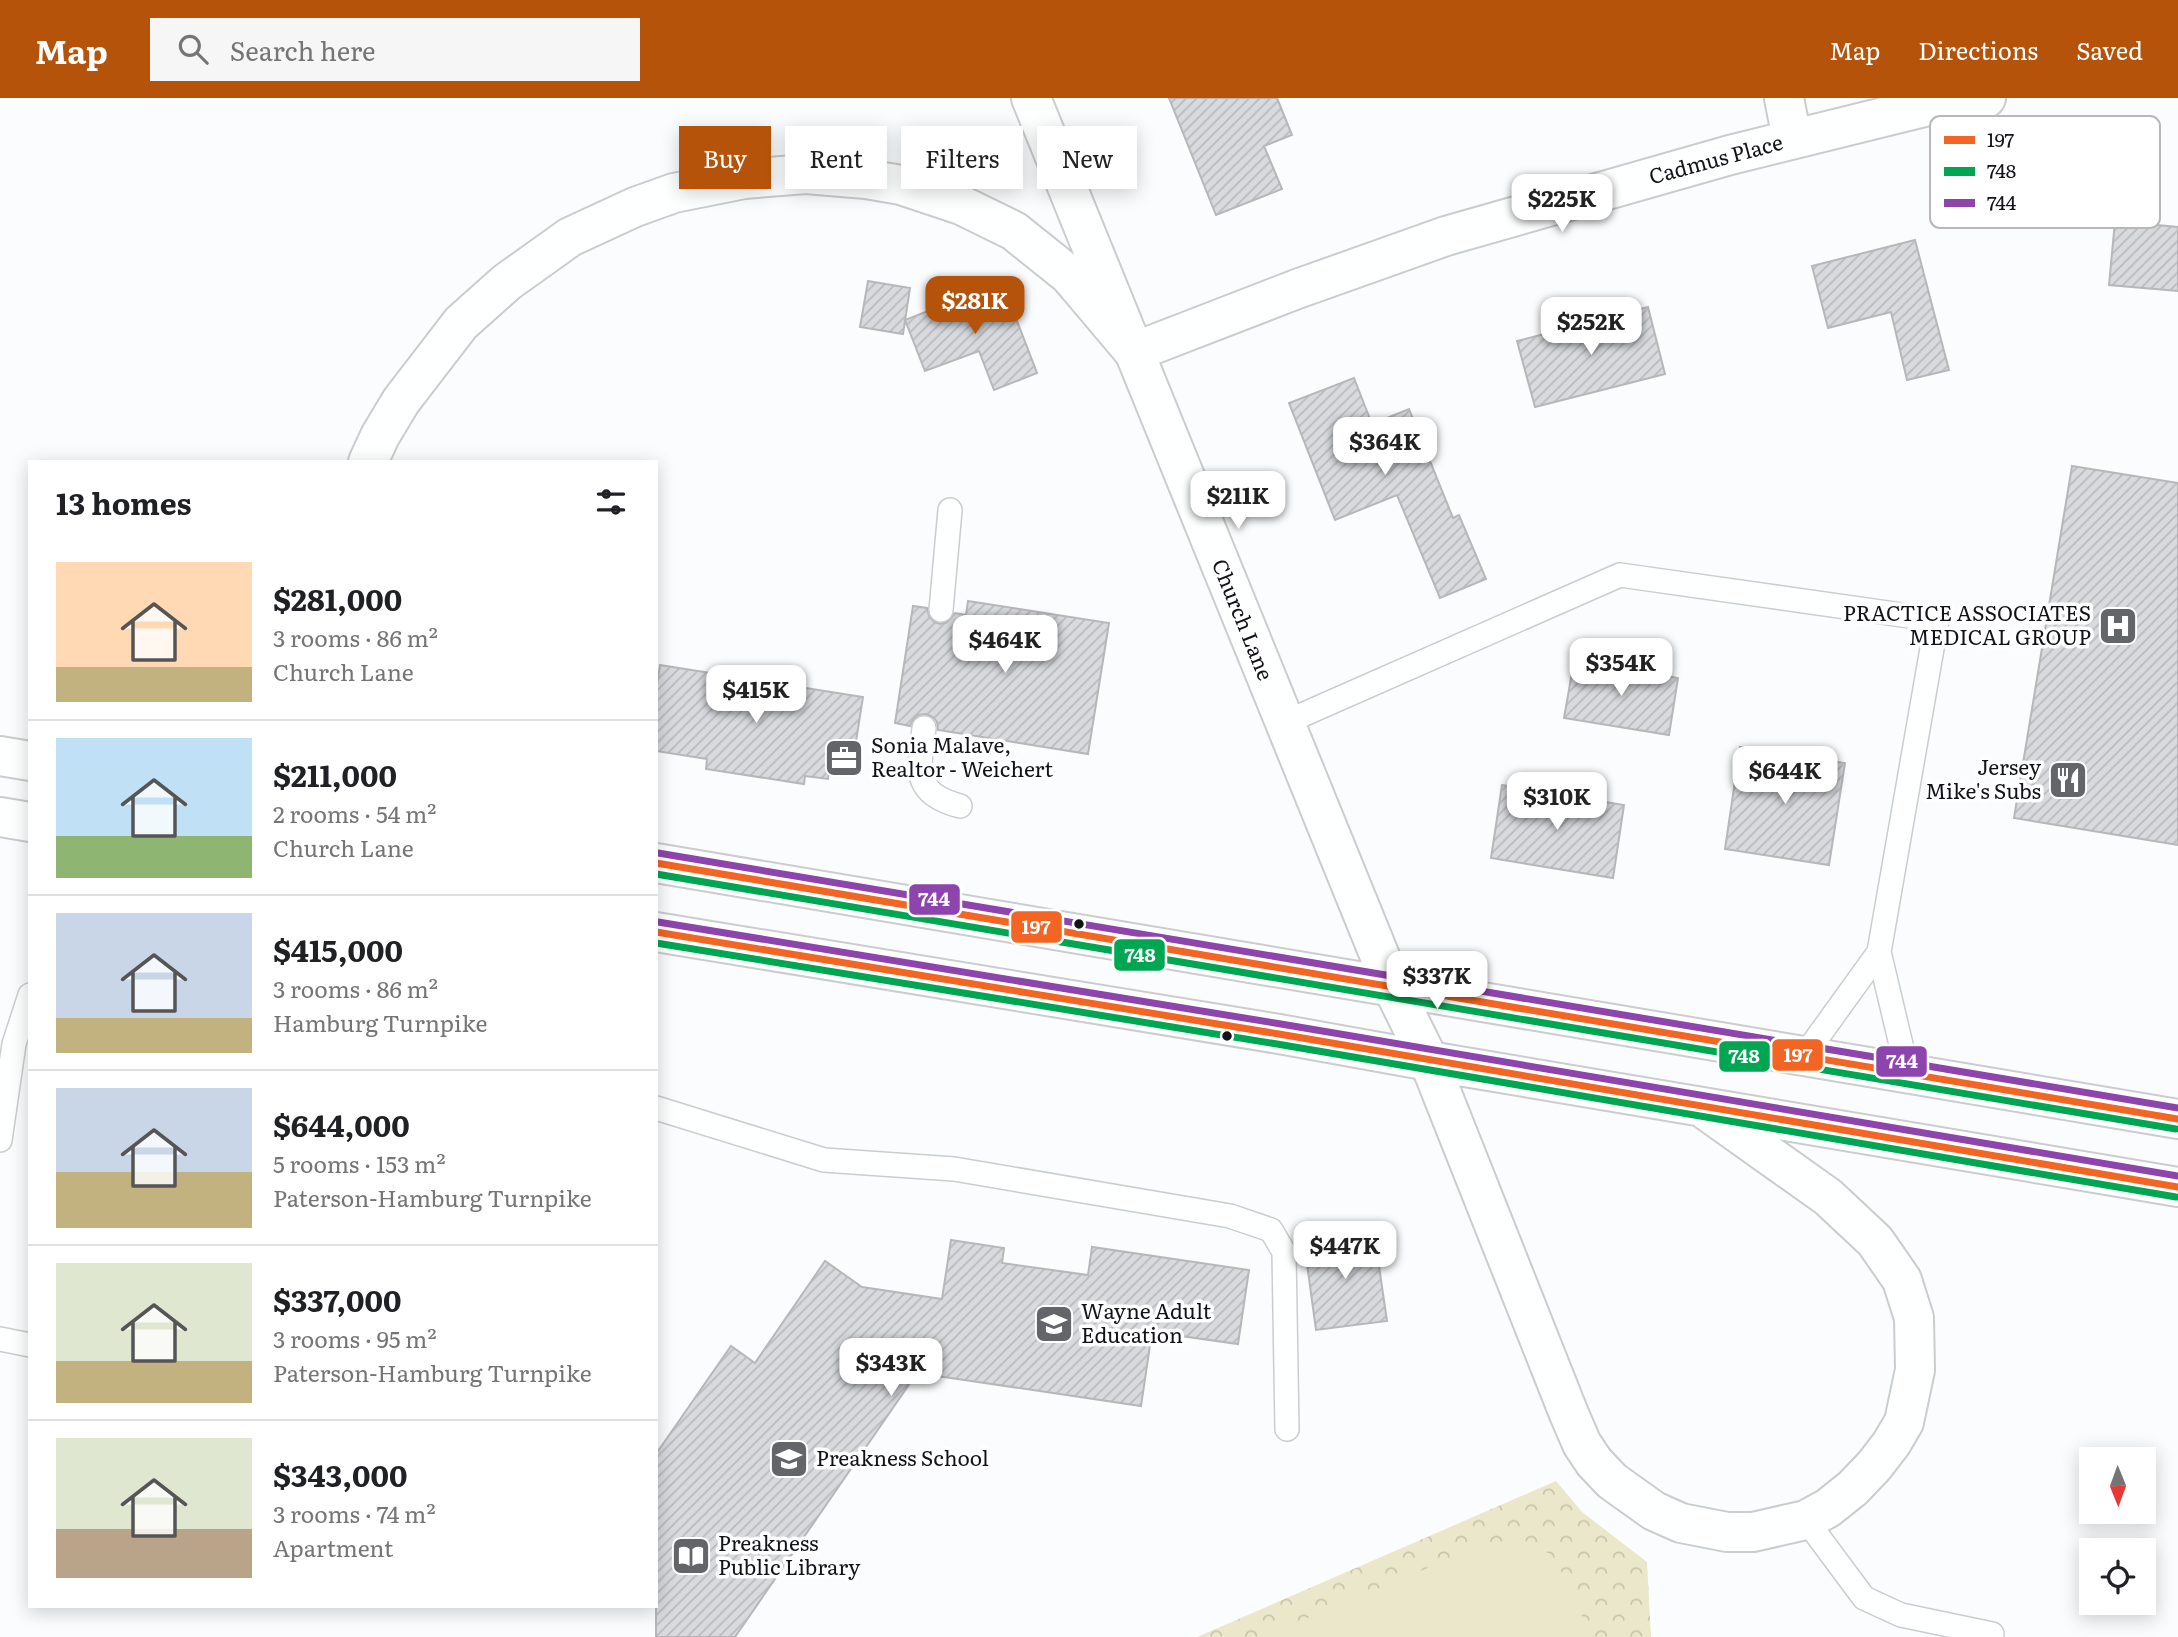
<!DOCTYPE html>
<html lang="en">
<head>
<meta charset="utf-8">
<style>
  :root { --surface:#fff; --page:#f6f6f6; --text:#202124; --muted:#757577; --line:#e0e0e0; --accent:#b45309 }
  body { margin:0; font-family:Literata,serif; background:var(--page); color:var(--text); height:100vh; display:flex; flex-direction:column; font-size:26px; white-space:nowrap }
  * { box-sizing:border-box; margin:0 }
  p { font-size:23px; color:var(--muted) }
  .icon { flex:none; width:38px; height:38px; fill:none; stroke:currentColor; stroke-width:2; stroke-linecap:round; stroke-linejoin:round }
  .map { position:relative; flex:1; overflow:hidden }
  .details { position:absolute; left:28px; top:362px; width:630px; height:1148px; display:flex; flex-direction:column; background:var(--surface); border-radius:0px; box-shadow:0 4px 18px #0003 }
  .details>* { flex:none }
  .guide { position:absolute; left:679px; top:28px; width:665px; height:63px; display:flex; gap:14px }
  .needle { width:46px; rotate:179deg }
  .tools { position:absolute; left:2079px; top:1349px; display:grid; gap:14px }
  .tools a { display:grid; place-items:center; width:77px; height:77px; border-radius:0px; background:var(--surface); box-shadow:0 4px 18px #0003; font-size:35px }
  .price { position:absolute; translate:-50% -60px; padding:0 16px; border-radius:14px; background:#fff; color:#222; font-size:23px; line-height:46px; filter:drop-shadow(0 2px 4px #0008) }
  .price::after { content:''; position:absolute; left:50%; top:42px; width:21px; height:16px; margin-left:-10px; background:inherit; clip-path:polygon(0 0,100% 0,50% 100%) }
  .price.selected { background:var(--accent); color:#fff }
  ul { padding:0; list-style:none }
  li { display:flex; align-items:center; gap:21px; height:175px; padding:0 28px }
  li+li { border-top:2px solid var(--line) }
  li span { display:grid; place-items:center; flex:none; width:196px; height:140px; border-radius:0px; color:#555 }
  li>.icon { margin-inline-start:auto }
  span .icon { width:84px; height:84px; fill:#fffc; stroke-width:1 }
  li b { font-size:30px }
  h2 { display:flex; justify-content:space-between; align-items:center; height:84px; padding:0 28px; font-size:30px }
  .chip { padding:0 24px; border-radius:0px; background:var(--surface); box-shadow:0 4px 18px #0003; font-size:24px; line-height:63px }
  .chip.selected { background:var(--accent); color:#fff }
  header { display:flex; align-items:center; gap:42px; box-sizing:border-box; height:98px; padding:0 35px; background:var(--accent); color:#fff }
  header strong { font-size:33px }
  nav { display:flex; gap:38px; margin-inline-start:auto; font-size:24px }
  .search { width:490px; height:63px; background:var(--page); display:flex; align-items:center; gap:18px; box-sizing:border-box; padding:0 24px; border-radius:0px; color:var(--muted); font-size:26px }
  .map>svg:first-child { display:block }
  .park { fill:url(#park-crowns) }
  .pitch { fill:#eae7ca }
  .building { fill:url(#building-hatch); stroke:#b7b7ba; stroke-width:2 }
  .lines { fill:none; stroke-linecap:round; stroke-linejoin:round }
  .service-casing { stroke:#cccccf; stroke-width:26 }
  .minor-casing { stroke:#cccccf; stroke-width:42 }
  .tertiary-casing { stroke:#cccccf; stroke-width:42 }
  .primary-casing { stroke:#cccccf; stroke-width:42 }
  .service { stroke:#feffff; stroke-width:23 }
  .minor { stroke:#feffff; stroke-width:38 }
  .tertiary { stroke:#feffff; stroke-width:38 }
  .primary { stroke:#feffff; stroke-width:38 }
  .bus-1-casing { stroke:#fff; stroke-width:12 }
  .bus-2-casing { stroke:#fff; stroke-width:12 }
  .bus-3-casing { stroke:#fff; stroke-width:12 }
  .bus-1 { stroke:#f26522; stroke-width:7 }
  .bus-2 { stroke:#00a651; stroke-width:7 }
  .bus-3 { stroke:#8e44ad; stroke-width:7 }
  .bus-dot { fill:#121319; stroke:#fff; stroke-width:2.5 }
  .labels { text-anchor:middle; stroke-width:7; stroke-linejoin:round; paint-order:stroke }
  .street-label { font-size:21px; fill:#121319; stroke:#fff }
  .poi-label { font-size:21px; fill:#121319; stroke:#fff; text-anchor:start }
  .key { fill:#fff; stroke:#b8b8ba; stroke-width:2 }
  .key-label { font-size:19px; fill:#121319 }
  .line-badge { stroke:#fff; stroke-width:2.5 }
  .badge-label { font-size:19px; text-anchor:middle; font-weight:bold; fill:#fff }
</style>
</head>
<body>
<header>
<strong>Map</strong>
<div class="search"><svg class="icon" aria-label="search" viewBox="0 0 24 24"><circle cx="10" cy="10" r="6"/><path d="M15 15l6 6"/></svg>Search here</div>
<nav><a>Map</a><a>Directions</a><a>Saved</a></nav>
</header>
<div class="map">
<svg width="2178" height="1539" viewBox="0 0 2178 1539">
  <defs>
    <pattern id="park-crowns" width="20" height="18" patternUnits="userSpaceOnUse" patternTransform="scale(1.75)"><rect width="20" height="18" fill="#eae7ca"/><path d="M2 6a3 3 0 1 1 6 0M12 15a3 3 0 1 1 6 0" fill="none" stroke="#c8c5ad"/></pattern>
    <pattern id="building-hatch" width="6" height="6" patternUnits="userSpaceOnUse" patternTransform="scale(1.75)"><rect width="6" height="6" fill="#d9dade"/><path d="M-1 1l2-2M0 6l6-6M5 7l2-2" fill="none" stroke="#b9babe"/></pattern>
  </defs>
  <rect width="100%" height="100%" fill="#fbfcfd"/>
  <path class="park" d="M 1556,1383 L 1582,1414 L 1647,1464 L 1651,1539 L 1197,1539 Z"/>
  <path class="pitch" d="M 1518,1439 L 1550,1456 L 1576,1497 L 1588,1539 L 1262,1539 L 1473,1451 Z"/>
  <path class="building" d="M 1169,0 L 1277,0 L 1292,37 L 1264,48 L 1282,91 L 1216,117 Z
    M 2115,123 L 2178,129 L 2178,193 L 2109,187 Z
    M 1915,142 L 1949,272 L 1907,282 L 1891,214 L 1828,230 L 1812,168 Z
    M 868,183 L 910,190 L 903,236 L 860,229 Z
    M 1002,184 L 1037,275 L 994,292 L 979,253 L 925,273 L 905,222 Z
    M 1648,209 L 1665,276 L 1535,309 L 1517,243 Z
    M 1354,280 L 1372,326 L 1409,311 L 1453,420 L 1459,417 L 1486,481 L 1440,500 L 1397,397 L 1335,422 L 1289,305 Z
    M 2072,368 L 2178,385 L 2178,747 L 2014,720 Z
    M 968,503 L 1109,525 L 1088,656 L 938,632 L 937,624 L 933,619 L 926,616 L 918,617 L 913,622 L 910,628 L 895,625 L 913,508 L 927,510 L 929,518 L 934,524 L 940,526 L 947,524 L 955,515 L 966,517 Z
    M 1574,563 L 1678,580 L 1669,637 L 1564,620 Z
    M 660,567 L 863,599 L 851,675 L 829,672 L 828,681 L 805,678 L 804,686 L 706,671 L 707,661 L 656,653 L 656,594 Z
    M 1740,649 L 1845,665 L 1829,767 L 1725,751 Z
    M 1502,687 L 1624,707 L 1613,780 L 1491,760 Z
    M 1374,1134 L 1387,1223 L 1316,1232 L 1304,1144 Z
    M 951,1142 L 1004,1150 L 1002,1165 L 1088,1177 L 1092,1149 L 1249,1172 L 1238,1246 L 1152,1234 L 1141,1308 L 917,1275 L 735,1539 L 656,1539 L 656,1356 L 731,1248 L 755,1265 L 825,1163 L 862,1189 L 942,1201 Z"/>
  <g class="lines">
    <g class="service-casing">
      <path id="service" d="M 941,512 L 950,412
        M 1284,625 L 1620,477 L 1937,522 L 1879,854
        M 924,630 C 919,671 911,695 960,708
        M 1804,958 L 1879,854 L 1908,976
        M 656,1010 L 824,1062 L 954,1071 L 1230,1118 L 1271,1132 L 1284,1154 L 1287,1331
        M 0,1042 L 14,946 L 30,897
        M 0,1241 L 30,1247
        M 1806,1422 L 1864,1500 L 1901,1517 L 1992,1536"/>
    </g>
    <g class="minor-casing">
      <path id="minor" d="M 1784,0 L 1792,41
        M 1134,254 L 1297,191 L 1446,138 L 1730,57 L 1928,8 L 1986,0"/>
    </g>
    <g class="tertiary-casing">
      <path id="tertiary" d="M 1031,0 L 1392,888 L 1429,963"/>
    </g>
    <g class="primary-casing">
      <path id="primary" d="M 368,364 L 380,338 L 401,303 L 461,225 L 507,184 L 570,139 L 635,109 L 674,95 L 744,81 L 806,76 L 866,81 L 901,87 L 961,107 L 1014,133 L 1069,177 L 1134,254
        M 0,658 L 30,663
        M 0,719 L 30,724
        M 656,765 L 2178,1021
        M 656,834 L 1279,936 L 1429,963 L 2178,1089
        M 1429,963 L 1569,1316 L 1582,1346 L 1594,1364 L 1612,1383 L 1654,1413 L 1681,1425 L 1727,1434 L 1753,1434 L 1806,1422 L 1828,1410 L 1853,1390 L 1874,1368 L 1891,1346 L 1904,1324 L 1915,1272 L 1914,1220 L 1902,1182 L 1875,1143 L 1828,1099 L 1707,1013"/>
    </g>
    <use href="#service" class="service"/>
    <use href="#minor" class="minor"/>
    <use href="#tertiary" class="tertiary"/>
    <use href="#primary" class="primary"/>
    <g class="bus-1-casing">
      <path id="bus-1" d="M 656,765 L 2178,1021
        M 656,834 L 1279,936 L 2178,1089"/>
    </g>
    <g class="bus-2-casing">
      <path id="bus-2" d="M 656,776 L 2176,1031
        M 656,845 L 1277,946 L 2176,1099"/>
    </g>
    <g class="bus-3-casing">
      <path id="bus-3" d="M 658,755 L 2178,1010
        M 658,824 L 1281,926 L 2178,1078"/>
    </g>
    <use href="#bus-1" class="bus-1"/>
    <use href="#bus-2" class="bus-2"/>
    <use href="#bus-3" class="bus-3"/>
  </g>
  <defs>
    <g id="hospital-square" transform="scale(2.0125)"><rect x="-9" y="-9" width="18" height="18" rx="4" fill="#646569" stroke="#fff"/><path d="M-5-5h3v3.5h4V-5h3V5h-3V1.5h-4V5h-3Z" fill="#fff"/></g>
    <g id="office-square" transform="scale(2.0125)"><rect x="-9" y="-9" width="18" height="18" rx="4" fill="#646569" stroke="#fff"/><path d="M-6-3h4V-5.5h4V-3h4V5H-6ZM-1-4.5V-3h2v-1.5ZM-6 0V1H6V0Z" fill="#fff"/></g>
    <g id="restaurant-square" transform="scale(2.0125)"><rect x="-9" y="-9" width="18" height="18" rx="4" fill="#646569" stroke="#fff"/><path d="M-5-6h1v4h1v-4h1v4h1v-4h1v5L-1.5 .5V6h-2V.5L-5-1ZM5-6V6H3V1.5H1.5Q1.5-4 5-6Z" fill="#fff"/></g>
    <g id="school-square" transform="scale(2.0125)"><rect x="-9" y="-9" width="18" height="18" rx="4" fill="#646569" stroke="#fff"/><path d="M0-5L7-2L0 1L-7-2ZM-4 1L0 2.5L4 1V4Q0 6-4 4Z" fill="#fff"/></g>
    <g id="library-square" transform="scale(2.0125)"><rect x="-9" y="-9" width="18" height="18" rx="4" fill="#646569" stroke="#fff"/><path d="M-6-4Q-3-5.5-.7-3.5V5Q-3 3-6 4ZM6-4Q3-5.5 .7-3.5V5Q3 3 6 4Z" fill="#fff"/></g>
  </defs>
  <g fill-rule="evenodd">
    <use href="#hospital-square" x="2118" y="528"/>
    <use href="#office-square" x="844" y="660"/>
    <use href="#restaurant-square" x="2068" y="682"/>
    <use href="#school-square" x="1054" y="1226"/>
    <use href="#school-square" x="789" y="1361"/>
    <use href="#library-square" x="691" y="1458"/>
  </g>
  <g class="bus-dot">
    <circle cx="1079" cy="826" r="6"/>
    <circle cx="1227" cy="938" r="6"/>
  </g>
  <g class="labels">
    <g class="street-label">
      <text transform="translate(1716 62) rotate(-15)" y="7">Cadmus Place</text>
      <text transform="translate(1242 522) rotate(68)" y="7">Church Lane</text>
    </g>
    <g class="poi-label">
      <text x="2091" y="523" text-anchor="end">PRACTICE ASSOCIATES<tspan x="2091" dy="24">MEDICAL GROUP</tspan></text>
      <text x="871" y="655">Sonia Malave,<tspan x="871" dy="24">Realtor - Weichert</tspan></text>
      <text x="2041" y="677" text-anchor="end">Jersey<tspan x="2041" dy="24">Mike's Subs</tspan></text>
      <text x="1081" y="1221">Wayne Adult<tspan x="1081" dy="24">Education</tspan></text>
      <text x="816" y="1368">Preakness School</text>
      <text x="718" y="1453">Preakness<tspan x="718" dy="24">Public Library</tspan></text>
    </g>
  </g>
  <rect x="1930" y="18" width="230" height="112" rx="10" class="key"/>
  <rect x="1944" y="38" width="31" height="8" fill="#f26522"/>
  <rect x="1944" y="69" width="31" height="9" fill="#00a651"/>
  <rect x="1944" y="101" width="31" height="8" fill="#8e44ad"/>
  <g class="key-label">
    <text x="1987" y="49">197</text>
    <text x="1987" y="80">748</text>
    <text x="1987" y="112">744</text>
  </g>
  <g class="line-badge">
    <rect x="908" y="785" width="53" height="33" rx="7" fill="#8e44ad"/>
    <rect x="1010" y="812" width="53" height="34" rx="7" fill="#f26522"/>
    <rect x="1113" y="840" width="53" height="34" rx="7" fill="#00a651"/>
    <rect x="1771" y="940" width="53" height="34" rx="7" fill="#f26522"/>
    <rect x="1718" y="942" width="53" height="33" rx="7" fill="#00a651"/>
    <rect x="1875" y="947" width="53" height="33" rx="7" fill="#8e44ad"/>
  </g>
  <g class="badge-label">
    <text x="934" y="808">744</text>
    <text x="1036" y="836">197</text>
    <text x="1140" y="864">748</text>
    <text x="1798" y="964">197</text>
    <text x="1744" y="965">748</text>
    <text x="1902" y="970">744</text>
  </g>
</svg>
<div class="tools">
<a><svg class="needle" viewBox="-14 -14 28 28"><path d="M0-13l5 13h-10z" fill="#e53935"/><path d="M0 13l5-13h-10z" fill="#757577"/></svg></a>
<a><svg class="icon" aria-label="locate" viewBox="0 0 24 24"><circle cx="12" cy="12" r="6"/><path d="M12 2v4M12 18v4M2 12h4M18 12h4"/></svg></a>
</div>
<b class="price" style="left:1562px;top:136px">$225K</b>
<b class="price selected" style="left:975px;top:238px">$281K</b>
<b class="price" style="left:1591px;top:259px">$252K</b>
<b class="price" style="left:1385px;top:379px">$364K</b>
<b class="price" style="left:1238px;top:433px">$211K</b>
<b class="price" style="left:1005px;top:577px">$464K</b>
<b class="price" style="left:1621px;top:600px">$354K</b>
<b class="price" style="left:756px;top:627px">$415K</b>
<b class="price" style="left:1785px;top:708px">$644K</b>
<b class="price" style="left:1557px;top:734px">$310K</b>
<b class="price" style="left:1437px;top:913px">$337K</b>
<b class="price" style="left:1345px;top:1183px">$447K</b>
<b class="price" style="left:891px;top:1300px">$343K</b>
<div class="guide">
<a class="chip selected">Buy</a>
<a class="chip">Rent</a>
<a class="chip">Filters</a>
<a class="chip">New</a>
</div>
<section class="details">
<h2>13 homes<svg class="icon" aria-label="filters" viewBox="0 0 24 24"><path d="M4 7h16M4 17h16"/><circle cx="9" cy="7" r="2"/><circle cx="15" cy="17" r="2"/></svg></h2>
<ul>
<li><span style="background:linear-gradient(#ffd9b3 75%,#c2b280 0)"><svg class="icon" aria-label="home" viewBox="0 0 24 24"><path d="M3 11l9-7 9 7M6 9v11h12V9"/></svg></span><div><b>$281,000</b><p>3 rooms · 86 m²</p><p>Church Lane</p></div></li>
<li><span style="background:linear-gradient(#bfe0f5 70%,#8fb573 0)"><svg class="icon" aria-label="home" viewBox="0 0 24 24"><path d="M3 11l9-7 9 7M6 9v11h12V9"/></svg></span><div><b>$211,000</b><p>2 rooms · 54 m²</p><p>Church Lane</p></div></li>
<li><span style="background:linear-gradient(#c9d6e8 75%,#c2b280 0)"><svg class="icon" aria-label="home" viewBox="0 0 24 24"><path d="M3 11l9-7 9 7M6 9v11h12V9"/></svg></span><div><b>$415,000</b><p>3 rooms · 86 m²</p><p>Hamburg Turnpike</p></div></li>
<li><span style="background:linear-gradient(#c9d6e8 60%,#c2b280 0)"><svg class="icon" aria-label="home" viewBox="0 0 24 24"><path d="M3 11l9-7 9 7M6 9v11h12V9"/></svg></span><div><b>$644,000</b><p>5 rooms · 153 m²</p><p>Paterson-Hamburg Turnpike</p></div></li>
<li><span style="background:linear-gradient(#dfe7d0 70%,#c2b280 0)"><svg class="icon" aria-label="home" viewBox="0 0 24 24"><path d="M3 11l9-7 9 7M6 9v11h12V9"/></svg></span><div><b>$337,000</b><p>3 rooms · 95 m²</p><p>Paterson-Hamburg Turnpike</p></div></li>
<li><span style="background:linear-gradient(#dfe7d0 65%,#b9a48a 0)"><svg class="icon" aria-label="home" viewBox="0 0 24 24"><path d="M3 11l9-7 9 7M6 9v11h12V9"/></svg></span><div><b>$343,000</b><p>3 rooms · 74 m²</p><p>Apartment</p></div></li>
</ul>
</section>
</div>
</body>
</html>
